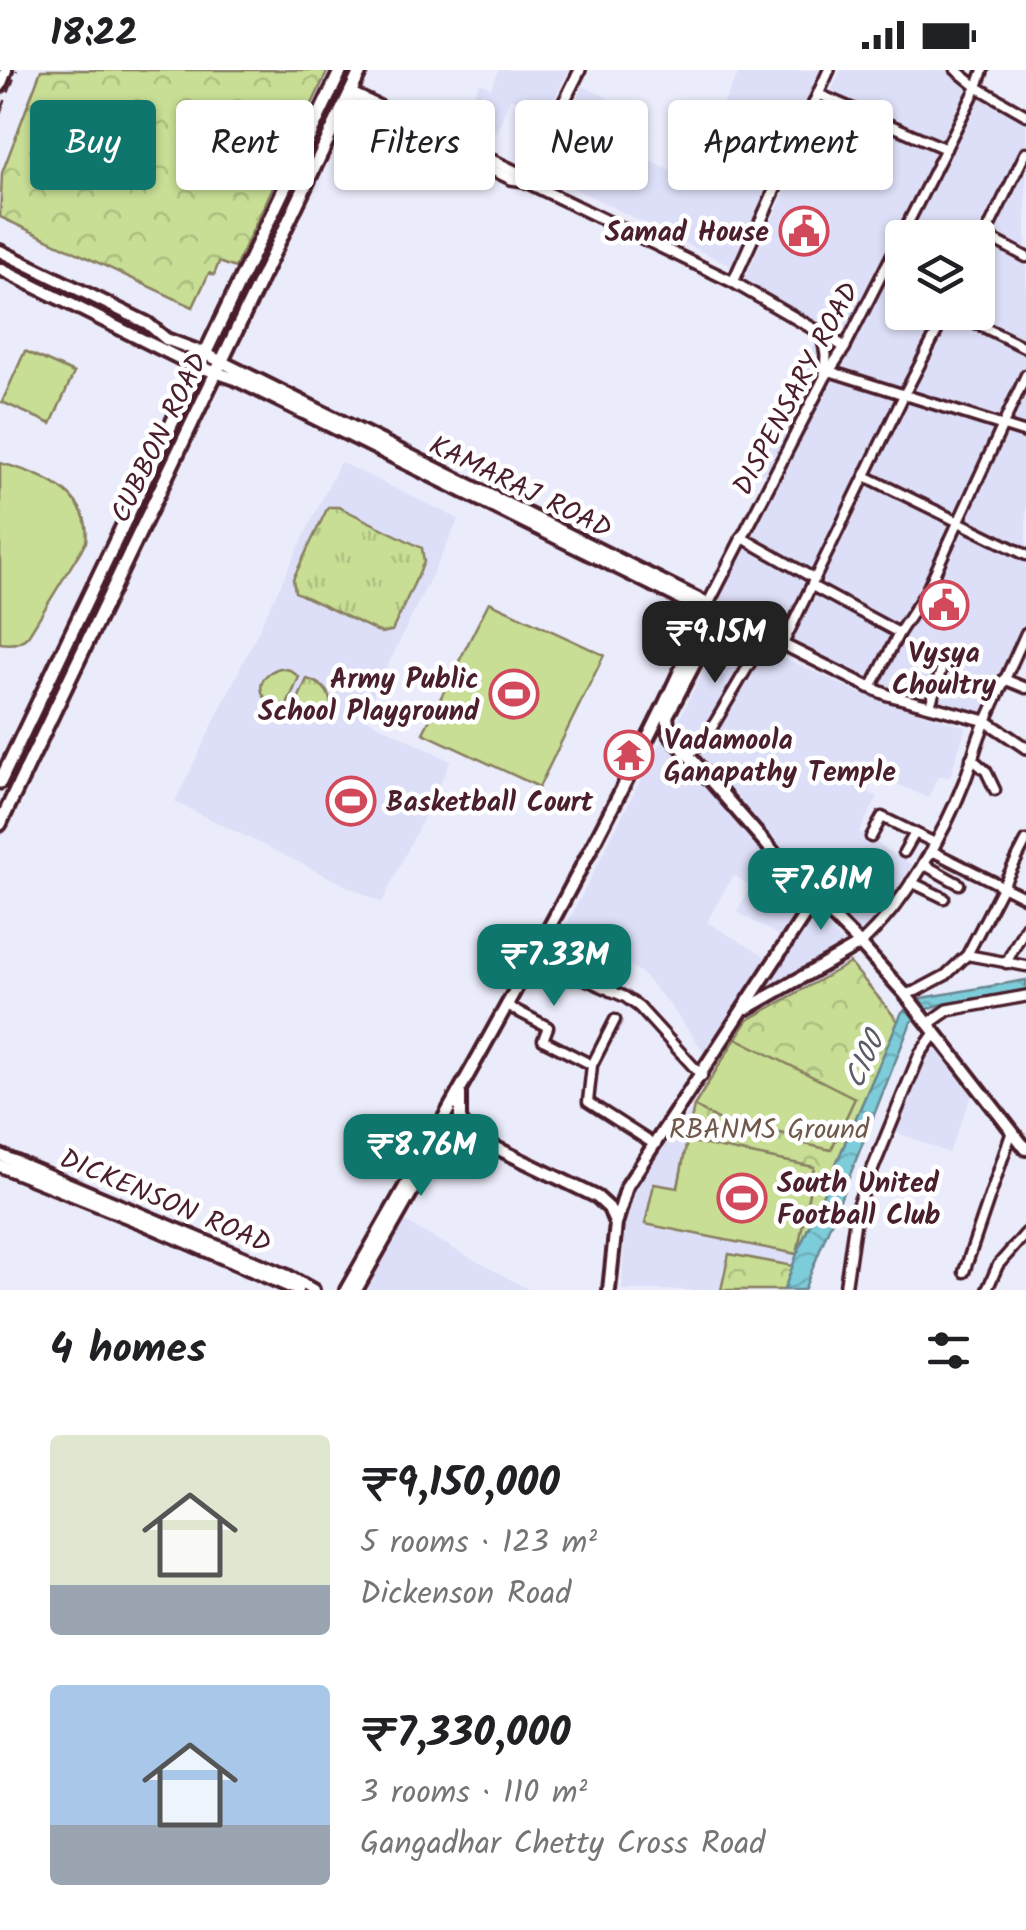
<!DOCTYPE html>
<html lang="en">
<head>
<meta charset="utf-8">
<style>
  :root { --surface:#fff; --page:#f6f6f6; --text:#202124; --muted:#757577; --accent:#0f766e }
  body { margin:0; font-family:Kalam,sans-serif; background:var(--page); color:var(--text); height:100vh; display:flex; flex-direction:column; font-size:38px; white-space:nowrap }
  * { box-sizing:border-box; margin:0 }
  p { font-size:32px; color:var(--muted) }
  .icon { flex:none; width:55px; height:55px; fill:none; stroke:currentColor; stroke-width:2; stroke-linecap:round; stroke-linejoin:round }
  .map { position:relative; height:1220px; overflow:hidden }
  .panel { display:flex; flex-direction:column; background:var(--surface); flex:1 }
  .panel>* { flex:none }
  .hud { position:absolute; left:30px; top:30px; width:968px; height:90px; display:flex; gap:20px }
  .controls { position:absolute; left:885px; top:150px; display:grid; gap:20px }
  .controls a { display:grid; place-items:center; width:110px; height:110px; border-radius:10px; background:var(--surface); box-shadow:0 2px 8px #0004; font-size:50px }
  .price { position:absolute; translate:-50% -85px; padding:0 22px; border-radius:20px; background:var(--accent); color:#fff; font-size:32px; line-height:65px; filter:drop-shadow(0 2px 5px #0008) }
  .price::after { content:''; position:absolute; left:50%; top:60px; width:30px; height:22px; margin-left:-15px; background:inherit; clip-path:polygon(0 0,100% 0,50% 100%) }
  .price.active { background:#222; color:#fff }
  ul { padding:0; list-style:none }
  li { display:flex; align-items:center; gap:30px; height:250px; padding:0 50px }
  li span { display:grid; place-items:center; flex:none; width:280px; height:200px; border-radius:10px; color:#555 }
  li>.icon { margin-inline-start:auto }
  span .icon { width:120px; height:120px; fill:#fffc; stroke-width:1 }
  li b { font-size:42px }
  h2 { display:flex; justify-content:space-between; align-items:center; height:120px; padding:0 50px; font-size:42px }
  .tag { padding:0 35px; border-radius:10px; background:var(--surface); box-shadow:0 2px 8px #0004; font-size:35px; line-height:90px }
  .tag.active { background:var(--accent); color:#fff }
  .status { display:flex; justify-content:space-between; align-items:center; height:70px; padding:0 50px; background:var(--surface); direction:ltr }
  .status svg { height:28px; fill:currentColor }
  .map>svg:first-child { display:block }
  .built { fill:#dddff8 }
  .grass { fill:url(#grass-tufts); stroke:#887e60; stroke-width:2.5 }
  .park { fill:url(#park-crowns); stroke:#887e60; stroke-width:2.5 }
  .pitch { fill:#c7de94; stroke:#887e60; stroke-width:2.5 }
  .water { fill:url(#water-waves); stroke:#698793; stroke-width:2.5 }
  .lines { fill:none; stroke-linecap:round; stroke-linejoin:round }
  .minor-casing { stroke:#4a1f2b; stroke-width:15 }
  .tertiary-casing { stroke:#4a1f2b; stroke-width:16 }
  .secondary-casing { stroke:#4a1f2b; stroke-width:18 }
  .primary-casing { stroke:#4a1f2b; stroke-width:19 }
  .minor { stroke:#fff; stroke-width:8 }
  .tertiary { stroke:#fff; stroke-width:9 }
  .secondary { stroke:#fff; stroke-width:10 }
  .primary { stroke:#fff; stroke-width:11 }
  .rail { stroke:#4a1f2b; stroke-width:2.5; stroke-dasharray:15 8; stroke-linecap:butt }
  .labels { text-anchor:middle; stroke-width:9; stroke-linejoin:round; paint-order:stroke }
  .poi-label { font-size:28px; font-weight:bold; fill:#4a1f2b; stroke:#fff; text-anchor:start }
  .street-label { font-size:28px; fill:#4a1f2b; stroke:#fff }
  .park-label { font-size:28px; fill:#70584a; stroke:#fff }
  .water-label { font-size:30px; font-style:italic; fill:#5c5c68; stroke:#fff }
</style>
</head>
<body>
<div class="status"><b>18:22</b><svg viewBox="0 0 49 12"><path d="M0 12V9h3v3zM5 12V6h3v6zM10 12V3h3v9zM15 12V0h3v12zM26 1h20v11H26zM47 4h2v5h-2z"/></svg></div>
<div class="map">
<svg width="1026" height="1220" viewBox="0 0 1026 1220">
  <defs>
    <pattern id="grass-tufts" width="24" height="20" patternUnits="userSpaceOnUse" patternTransform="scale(2.5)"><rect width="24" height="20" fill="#c7de94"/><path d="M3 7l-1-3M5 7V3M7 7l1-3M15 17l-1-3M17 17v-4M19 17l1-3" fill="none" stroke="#acbe80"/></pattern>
    <pattern id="park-crowns" width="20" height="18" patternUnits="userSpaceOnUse" patternTransform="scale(2.5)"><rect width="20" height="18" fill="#c7de94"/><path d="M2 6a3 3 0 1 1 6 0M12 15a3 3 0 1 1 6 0" fill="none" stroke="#acbe80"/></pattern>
    <pattern id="water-waves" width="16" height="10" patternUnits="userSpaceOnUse" patternTransform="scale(2.5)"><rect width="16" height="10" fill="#7dccd9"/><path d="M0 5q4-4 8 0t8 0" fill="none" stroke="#6eafba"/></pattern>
  </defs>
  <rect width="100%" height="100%" fill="#ebecfb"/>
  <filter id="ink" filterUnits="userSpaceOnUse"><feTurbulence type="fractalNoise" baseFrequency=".01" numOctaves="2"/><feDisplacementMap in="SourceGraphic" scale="20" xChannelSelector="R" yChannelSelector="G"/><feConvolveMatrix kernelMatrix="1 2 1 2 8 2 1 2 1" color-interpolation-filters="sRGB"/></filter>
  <g filter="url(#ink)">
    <path class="built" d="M 499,0 L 569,0 L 546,46 L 510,28 L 497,63 L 489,60 L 482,74 L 455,60 L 480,12 L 491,18 Z
      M 740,0 L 823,0 L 731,196 L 541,102 L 583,16 L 640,43 L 637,50 L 651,57 L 638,85 L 699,114 L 734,43 L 722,36 Z
      M 841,0 L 946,0 L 972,19 L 843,268 L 748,215 L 745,208 Z
      M 979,22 L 1026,49 L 1026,555 L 983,643 L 928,630 L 880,614 L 718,533 L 717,530 L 902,173 L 902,242 L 978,242 L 978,168 L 905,167 Z
      M 818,267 L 822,286 L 822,301 L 766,405 L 755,400 Z
      M 340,392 L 459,449 L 363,647 L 451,691 L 382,833 L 175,732 Z
      M 724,560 L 862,624 L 966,657 L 950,707 L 938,706 L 928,728 L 891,711 L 875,707 L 868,722 L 878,727 L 859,762 L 912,795 L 887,838 L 861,866 L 799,801 L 678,663 L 676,656 L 678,651 Z
      M 664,672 L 671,675 L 805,832 L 783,868 L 737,842 L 751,816 L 733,805 L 707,852 L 768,888 L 707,986 L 669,934 L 640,902 L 582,866 L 568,895 L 550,887 L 659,674 Z
      M 813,842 L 847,877 L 760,923 Z
      M 936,979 L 972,1025 L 949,1083 L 893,1061 L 924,987 Z
      M 694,1036 L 732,1058 L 841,1082 L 797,1184 L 784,1220 L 622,1220 L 624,1169 L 629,1131 L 648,1099 Z
      M 403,1151 L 530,1220 L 366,1220 Z"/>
    <path class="grass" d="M 198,316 L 201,317 L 56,620 L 53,618 Z
      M 328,437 L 339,437 L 422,478 L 424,492 L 392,561 L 381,563 L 295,522 L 293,509 Z
      M 280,598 L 290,600 L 299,607 L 285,640 C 258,633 251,607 280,598 Z
      M 307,609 C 325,614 332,624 331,643 C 317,656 306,655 291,645 Z"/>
    <path class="park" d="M 41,0 L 328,0 L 235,198 L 219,192 L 214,205 L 209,203 L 193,237 L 0,147 L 2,103 Z
      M 850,893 L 898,951 L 797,1184 L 670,1158 L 694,1036 L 748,950 Z
      M 729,1184 L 793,1196 L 784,1220 L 721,1220 Z"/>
    <path class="pitch" d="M 25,281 L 74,303 L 51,354 L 2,332 Z
      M 0,393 C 39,403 93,423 86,472 L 28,566 C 20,574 11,575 0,573 Z
      M 489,532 L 604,585 L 539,717 L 423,663 Z
      M 736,968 L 855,1028 L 831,1080 L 805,1074 L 805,1068 L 744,1056 L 736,1051 L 732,1058 L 694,1036 Z
      M 687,1071 L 814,1097 L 797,1184 L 645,1154 L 654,1114 L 678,1118 Z"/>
    <path class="water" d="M 1026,910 L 1026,920 L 939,935 L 930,938 L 911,952 L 804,1220 L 784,1220 L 797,1184 L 902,942 L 922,928 Z"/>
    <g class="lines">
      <g class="minor-casing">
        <path id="minor" d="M 956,0 L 977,17 L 1026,45
          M 818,24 L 946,79
          M 985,165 L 1026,187
          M 978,180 L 1026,82
          M 953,242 L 1026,278
          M 845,277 L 977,17 L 983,0
          M 829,301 L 1026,363
          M 865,406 L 1026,485
          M 741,467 L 815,509
          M 812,516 L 899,563
          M 783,574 L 906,321 L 947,242
          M 1004,609 L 1026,618
          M 871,618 L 899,563 L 927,520 L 1026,305
          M 930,636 L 946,584
          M 986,651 L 1026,563
          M 689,685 L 707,666 L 766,566
          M 971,688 L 986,701 L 995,720
          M 871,767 L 882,747 L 935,773
          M 932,781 L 1026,828
          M 904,782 L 915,763
          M 923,794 L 959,814
          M 911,812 L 944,828
          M 967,885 L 1026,896
          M 533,886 L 625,927 L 639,937 L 702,1006
          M 1006,893 L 1026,856
          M 566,900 L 577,880 L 620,903 L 610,921
          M 905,924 L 916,921 L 946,905 L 967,885 L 1026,771
          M 506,935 L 548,957 L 543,970 L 592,995 L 588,1032 L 655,1075
          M 592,995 L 615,950
          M 964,1202 L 1012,1061
          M 987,1220 L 998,1195 L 1026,1163"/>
      </g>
      <g class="tertiary-casing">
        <path id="tertiary" d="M 350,22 L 515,101 L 522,109
          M 346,30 L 511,109 L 524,111 L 733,212 L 845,277 L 825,307 L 708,534
          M 524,111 L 580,0
          M 733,212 L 829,0
          M 822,263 L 826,285 L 825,305
          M 717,542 L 871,618 L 888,625 L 986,651 L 1026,678
          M 860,874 C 905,833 943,767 965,710 C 973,690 976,670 986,651
          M 928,954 L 948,940 L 1026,926
          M 845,1220 L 857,1137 L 920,984 L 935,963"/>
      </g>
      <g class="secondary-casing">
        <path id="secondary" d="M 0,16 L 6,0
          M 0,181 L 147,253 L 166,269 L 206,284 L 708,534 L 717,542
          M 0,199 L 191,294 L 233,308 L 705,541 L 716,542
          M 669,663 L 810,824 L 860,874 L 905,924 L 1026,1079
          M 669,663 L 667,646 L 698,587 L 717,542
          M 748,938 L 860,874
          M 460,1024 L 460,1049 L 470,1065 L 597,1127 L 609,1138 L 615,1153
          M 0,1085 L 288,1206 L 313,1220
          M 0,1096 L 145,1154 L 297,1220
          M 346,1220 C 431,1071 517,921 596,769 C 635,693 677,616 707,536
          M 356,1220 L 436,1079 C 446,1068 455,1064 470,1065
          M 609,1220 L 616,1154 L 627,1116 L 811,835 L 810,825"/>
      </g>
      <g class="primary-casing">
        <path id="primary" d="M 0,712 L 341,0
          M 0,754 L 361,0"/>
      </g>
      <use href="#minor" class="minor"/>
      <use href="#tertiary" class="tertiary"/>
      <use href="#secondary" class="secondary"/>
      <use href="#primary" class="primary"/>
      <path class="rail" d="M 0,44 L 17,0"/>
    </g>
  </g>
  <defs>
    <g id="civic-ring" transform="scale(2.5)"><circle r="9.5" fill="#fff" stroke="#d1495b" stroke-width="1.5"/><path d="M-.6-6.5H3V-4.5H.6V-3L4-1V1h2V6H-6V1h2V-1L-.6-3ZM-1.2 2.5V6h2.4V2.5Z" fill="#d1495b"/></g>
    <g id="stadium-ring" transform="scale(2.5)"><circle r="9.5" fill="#fff" stroke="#d1495b" stroke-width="1.5"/><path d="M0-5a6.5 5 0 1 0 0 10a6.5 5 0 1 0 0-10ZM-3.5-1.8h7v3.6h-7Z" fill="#d1495b"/></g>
    <g id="temple-ring" transform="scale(2.5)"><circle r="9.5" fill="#fff" stroke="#d1495b" stroke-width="1.5"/><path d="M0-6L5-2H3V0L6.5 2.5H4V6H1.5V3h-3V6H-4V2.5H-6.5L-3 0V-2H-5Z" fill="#d1495b"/></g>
  </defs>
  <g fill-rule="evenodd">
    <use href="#civic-ring" x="804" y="161"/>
    <use href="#civic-ring" x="944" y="535"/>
    <use href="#stadium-ring" x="514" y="624"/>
    <use href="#temple-ring" x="629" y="685"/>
    <use href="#stadium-ring" x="351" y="731"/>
    <use href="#stadium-ring" x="742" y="1128"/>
  </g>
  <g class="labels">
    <g class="poi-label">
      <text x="769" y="171" text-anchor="end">Samad House</text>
      <text x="944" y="592" text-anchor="middle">Vysya<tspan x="944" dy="32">Choultry</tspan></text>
      <text x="479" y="618" text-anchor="end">Army Public<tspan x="479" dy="32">School Playground</tspan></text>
      <text x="664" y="679">Vadamoola<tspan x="664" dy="32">Ganapathy Temple</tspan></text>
      <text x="386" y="741">Basketball Court</text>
      <text x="777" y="1122">South United<tspan x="777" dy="32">Football Club</tspan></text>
    </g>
    <g class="street-label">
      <text transform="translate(795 318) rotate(-62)" y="10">DISPENSARY ROAD</text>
      <text transform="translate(158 367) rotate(-64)" y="10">CUBBON ROAD</text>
      <text transform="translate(521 416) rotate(26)" y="10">KAMARAJ ROAD</text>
      <text transform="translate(166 1130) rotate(23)" y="10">DICKENSON ROAD</text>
    </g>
    <g class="park-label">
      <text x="769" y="1068">RBANMS Ground</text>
    </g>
    <g class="water-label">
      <text transform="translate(864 990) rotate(-66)" y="10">C100</text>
    </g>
  </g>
</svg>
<div class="controls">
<a><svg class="icon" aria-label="layers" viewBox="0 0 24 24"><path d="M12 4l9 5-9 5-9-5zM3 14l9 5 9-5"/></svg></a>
</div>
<b class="price active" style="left:715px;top:616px">₹9.15M</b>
<b class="price" style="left:821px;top:863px">₹7.61M</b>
<b class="price" style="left:554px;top:939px">₹7.33M</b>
<b class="price" style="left:421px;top:1129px">₹8.76M</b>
<div class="hud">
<a class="tag active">Buy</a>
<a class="tag">Rent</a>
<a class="tag">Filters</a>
<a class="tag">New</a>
<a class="tag">Apartment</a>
</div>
</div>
<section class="panel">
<h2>4 homes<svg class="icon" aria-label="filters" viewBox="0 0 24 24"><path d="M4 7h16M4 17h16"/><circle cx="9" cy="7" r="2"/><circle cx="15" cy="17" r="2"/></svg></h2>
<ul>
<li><span style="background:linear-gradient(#dfe7d0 75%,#9aa5b1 0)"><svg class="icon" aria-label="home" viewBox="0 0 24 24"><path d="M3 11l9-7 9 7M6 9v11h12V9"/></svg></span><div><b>₹9,150,000</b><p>5 rooms · 123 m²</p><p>Dickenson Road</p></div></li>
<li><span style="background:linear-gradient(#a9c7e8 70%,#9aa5b1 0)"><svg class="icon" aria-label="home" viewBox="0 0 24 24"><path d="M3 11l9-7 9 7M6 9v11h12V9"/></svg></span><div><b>₹7,330,000</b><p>3 rooms · 110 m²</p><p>Gangadhar Chetty Cross Road</p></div></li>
</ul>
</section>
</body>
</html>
